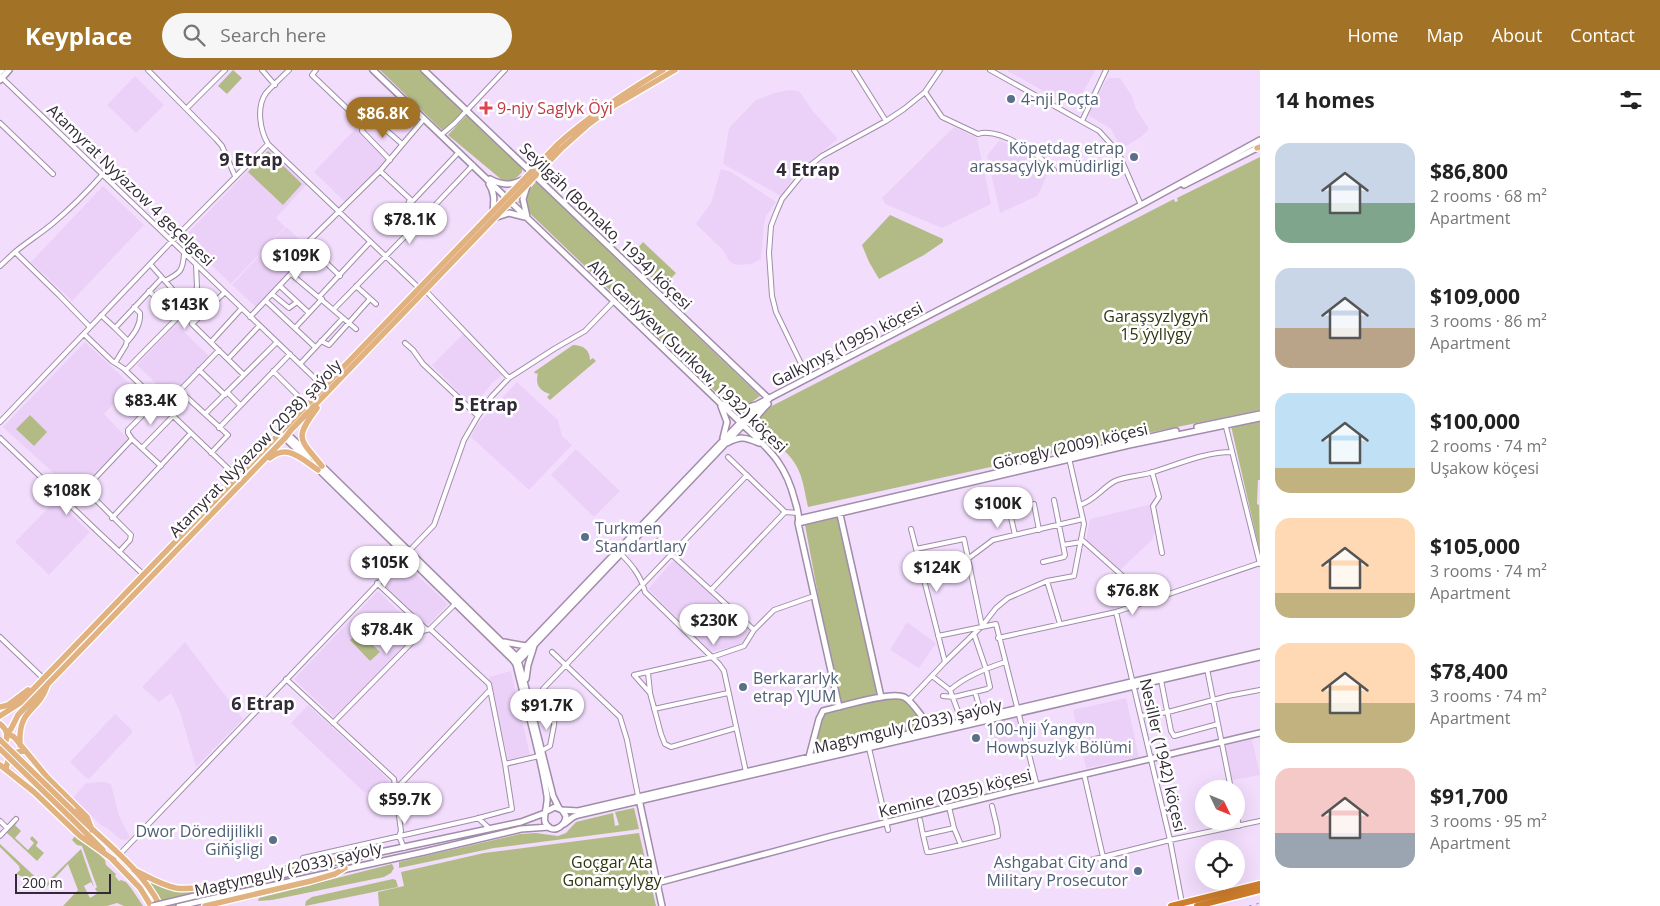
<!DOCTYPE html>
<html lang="en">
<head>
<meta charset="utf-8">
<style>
  :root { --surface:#fff; --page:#f6f6f6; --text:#222; --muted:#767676; --accent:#a27226 }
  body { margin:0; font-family:"Open Sans",sans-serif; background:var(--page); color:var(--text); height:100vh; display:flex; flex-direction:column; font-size:19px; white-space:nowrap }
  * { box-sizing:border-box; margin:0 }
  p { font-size:16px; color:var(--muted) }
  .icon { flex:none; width:28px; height:28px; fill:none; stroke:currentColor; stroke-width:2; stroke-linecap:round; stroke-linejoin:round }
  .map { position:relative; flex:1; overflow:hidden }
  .sheet { display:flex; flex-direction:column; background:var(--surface); width:400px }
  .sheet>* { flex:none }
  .needle { width:32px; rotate:133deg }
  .fabs { position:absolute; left:1195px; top:710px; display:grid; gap:10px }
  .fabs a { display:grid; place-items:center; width:50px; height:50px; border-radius:50%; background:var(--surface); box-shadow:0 5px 20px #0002; font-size:25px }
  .scale { position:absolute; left:15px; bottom:12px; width:96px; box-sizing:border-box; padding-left:5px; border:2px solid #322a36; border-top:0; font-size:14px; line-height:18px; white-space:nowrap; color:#322a36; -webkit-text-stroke:4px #fff; paint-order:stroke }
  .price { position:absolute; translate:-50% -42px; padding:0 11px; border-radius:18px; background:#fff; color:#222; font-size:16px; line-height:32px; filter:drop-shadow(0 1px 2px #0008) }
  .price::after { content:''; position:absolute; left:50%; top:30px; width:15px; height:11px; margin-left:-8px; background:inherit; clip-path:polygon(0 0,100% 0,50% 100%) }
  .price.current { background:var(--accent); color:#fff }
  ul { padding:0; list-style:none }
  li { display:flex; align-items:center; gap:15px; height:125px; padding:0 15px }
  li span { display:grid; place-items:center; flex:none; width:140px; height:100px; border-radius:15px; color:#555 }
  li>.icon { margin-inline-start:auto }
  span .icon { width:60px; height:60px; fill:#fffc; stroke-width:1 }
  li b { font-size:21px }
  h2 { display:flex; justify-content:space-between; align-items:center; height:60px; padding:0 15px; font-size:21px }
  header { display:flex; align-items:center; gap:30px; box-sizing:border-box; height:70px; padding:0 25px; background:var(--accent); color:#fff }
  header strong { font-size:24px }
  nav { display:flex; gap:28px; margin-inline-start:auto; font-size:18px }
  .search { width:350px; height:45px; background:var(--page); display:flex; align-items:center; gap:12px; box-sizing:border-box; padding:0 18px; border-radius:28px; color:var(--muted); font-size:19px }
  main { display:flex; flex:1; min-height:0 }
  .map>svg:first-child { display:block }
  .built { fill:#ebd1f8 }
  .green { fill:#b2bb86 }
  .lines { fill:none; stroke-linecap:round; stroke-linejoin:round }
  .street-casing { stroke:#a18caa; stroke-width:6 }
  .secondary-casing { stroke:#a18caa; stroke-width:8 }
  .primary-casing { stroke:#fff; stroke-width:8 }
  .highway-casing { stroke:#fff; stroke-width:9 }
  .street { stroke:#fff; stroke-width:4 }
  .secondary { stroke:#fff; stroke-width:5 }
  .primary { stroke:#e1b180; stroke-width:5.5 }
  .highway { stroke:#cd7d2c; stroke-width:6 }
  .rail { stroke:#9c8ca3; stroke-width:1; stroke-dasharray:2.5 5; stroke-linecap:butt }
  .secondary-bridge-casing { stroke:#a18caa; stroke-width:8; stroke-linecap:butt }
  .primary-bridge-casing { stroke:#fff; stroke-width:8; stroke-linecap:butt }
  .secondary-bridge { stroke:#fff; stroke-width:5 }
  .primary-bridge { stroke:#e1b180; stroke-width:5.5 }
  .service-dot { fill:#5c6f8a; stroke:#fff; stroke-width:2 }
  .health-dot { fill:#e0444e; stroke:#fff; stroke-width:2 }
  .labels { text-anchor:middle; stroke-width:5; stroke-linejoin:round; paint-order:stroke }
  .service-label { font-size:16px; fill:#4e5e75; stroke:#fff; text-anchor:start }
  .health-label { font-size:16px; fill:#be3a42; stroke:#fff; text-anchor:start }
  .street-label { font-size:16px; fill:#322a36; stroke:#fff }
  .park-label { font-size:16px; fill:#313610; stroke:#fff }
  .neighbourhood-label { font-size:18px; font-weight:bold; fill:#322a36; stroke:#fff }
</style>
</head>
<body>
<header>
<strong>Keyplace</strong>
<div class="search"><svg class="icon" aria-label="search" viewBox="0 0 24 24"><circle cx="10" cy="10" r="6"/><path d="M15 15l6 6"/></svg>Search here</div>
<nav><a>Home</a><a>Map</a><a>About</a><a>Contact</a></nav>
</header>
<main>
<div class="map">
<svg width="1260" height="836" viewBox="0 0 1260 836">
  <rect width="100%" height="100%" fill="#f3ddfd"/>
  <path class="built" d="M 1006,0 L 1095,0 L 1095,1 L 1074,38 Z
    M 135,6 L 164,35 L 136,63 L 107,35 Z
    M 1109,8 L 1120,8 L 1132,26 L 1136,39 L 1149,59 L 1141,67 L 1121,79 L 1111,59 L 1088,45 L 1105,12 Z
    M 789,20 L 799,21 L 813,41 L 838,69 L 804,96 L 791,111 L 781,126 L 723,94 L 729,58 L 756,30 L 774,23 Z
    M 954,57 L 977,68 L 991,134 L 942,158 L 885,134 L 882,128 Z
    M 356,58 L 388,90 L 346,133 L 314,102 Z
    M 1000,70 L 1044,94 L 1048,102 L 1041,119 L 1037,126 L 1000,143 L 987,85 Z
    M 269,79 L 307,114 L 276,148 L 285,157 L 231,214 L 183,168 Z
    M 721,99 L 731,102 L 776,132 L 766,146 L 764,154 L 761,189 L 752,194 L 736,195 L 730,192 L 723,180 L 696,154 L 711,133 Z
    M 103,116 L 144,155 L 72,231 L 31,192 Z
    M 286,157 L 311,180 L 257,238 L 232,215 Z
    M 176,254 L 210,287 L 170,327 L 137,295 Z
    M 464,263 L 504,304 L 492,313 L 473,337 L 432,295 Z
    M 85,272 L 131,315 L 104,344 L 129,370 L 75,424 L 49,399 L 3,357 Z
    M 517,312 L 558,350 L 562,366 L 572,375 L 529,420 L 471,367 L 476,356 Z
    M 576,379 L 620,421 L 594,447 L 551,405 Z
    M 56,430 L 90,462 L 49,505 L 15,472 Z
    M 1152,434 L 1156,458 L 1152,470 L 1120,500 L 1086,470 L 1090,449 Z
    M 675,489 L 751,560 L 743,574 L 711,582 L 648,519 Z
    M 404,493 L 448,534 L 426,558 L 382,517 Z
    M 378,521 L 419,561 L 335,648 L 294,609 Z
    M 907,552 L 936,573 L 919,598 L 890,580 Z
    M 185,572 L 243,649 L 196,697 L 180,642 L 171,623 L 159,632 L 142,617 Z
    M 511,601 L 530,685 L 508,690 L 489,607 Z
    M 1126,628 L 1139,687 L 1086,698 L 1073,640 Z
    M 308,635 L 389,710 L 376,725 L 371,722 L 365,723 L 291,653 Z
    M 115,644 L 132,660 L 132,663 L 89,709 L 86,708 L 70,692 Z
    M 1017,647 L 1023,677 L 998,683 L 991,653 Z
    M 1252,669 L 1260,705 L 1232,710 L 1225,675 Z
    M 104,712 L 111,714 L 119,746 L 130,767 L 125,771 L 123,769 L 121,770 L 107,758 L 102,756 L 73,728 L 86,713 Z"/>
  <path class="green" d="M 233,0 L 242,8 L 227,24 L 218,16 Z
    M 380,0 L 420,0 L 464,41 L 443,61 Z
    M 467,45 L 522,98 L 522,102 C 516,109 511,113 502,110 L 448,65 Z
    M 268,81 L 302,114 L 283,135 L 248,102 Z
    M 1260,87 L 1260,340 L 1104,372 L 808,437 C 804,420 803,402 791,388 C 780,374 761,368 758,350 L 766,339 L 1174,129 L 1175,132 L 1178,131 L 1177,128 Z
    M 536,112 L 760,326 L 745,337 L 737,338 L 722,328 L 518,132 Z
    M 890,145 L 943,169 L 943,172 L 924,185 L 879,209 L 869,192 L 862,175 Z
    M 643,172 L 676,203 L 662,218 L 630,187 Z
    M 573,275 C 583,275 590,280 590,290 L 593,288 L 596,291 L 550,330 L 547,327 L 550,324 C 539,321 535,314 538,303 L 536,304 L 534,302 Z
    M 30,345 L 47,362 L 34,376 L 16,359 Z
    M 1260,351 L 1260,410 L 1258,410 L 1257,434 L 1259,435 L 1260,483 L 1231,356 Z
    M 840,447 L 881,631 L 903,627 L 928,656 L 816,680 L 821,644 L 839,637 L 805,455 Z
    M 359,561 L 380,582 L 370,591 L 350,570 Z
    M 634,738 L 639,759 L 633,760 L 494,778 L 399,798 L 399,792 L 520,764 L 536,763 L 558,766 L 566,763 L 576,752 L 613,743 L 615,756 L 619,755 L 615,742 Z
    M 15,752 L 17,753 L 15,755 L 21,761 L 15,768 L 28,780 L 34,773 L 30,769 L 32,766 L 38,772 L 36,776 L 44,783 L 37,791 L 7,763 L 6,761 Z
    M 639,763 L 656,836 L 379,836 L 378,822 L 404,816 L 401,802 L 484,783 Z
    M 75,766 L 99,784 L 105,790 L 106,795 L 116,804 L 115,806 L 119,811 L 121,810 L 126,812 L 131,818 L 143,836 L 124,836 L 117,833 L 107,836 L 63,836 L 78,820 L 68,794 L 44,820 L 28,809 L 16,804 L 20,800 L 19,796 L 0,777 L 0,774 L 44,815 L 47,812 L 48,813 L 49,810 L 81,779 L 94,817 L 91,812 L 84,816 L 90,828 L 98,823 L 95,819 L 97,817 L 82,776 L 77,775 L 72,770 Z
    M 392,794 L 394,798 L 391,803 L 384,807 L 272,830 L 258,831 L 259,828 Z
    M 393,809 L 396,810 L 398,817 L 305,836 L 306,831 L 312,827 Z
    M 147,811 L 161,816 L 191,821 L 198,836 L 163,836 Z"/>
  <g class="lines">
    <g class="street-casing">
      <path id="street" d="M 148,0 L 216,69 L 222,76 L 235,106
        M 262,0 L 275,15
        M 289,0 C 281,8 273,15 266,23 C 256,37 260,60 268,74 L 420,219
        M 316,0 L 312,5 L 359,50 L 367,54 L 378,53 L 402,74
        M 854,0 L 886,51
        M 990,0 L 1099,61 L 1118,82 L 1141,135
        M 0,6 L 328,321
        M 925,22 L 942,47 L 978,64 C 1000,57 1039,85 1054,100
        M 187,38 L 225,0
        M 1082,51 L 1106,0
        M 0,53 L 53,104
        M 363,53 L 362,61 L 390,90
        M 441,65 L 455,53 L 505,0
        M 380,101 L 410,129 L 407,137 L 421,150
        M 407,137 L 459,82
        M 313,180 L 340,206
        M 15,182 C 27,172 40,164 52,154 C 70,139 86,123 102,105
        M 150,194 L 188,237 L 192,254 L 244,305
        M 0,196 L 15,182 L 59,225 L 90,257
        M 291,204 L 356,259
        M 165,211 C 180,203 183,201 184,184
        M 280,216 L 309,243
        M 356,216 L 376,234
        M 425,220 L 509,308
        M 149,221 L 177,248
        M 272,224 L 289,238 L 297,232
        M 319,227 L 370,172
        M 266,231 L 315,277
        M 334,239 L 421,150 L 473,95
        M 101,245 L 115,258 L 162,208
        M 250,247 L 313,180 L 306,174 L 380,101 L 424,49
        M 192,254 L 224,223
        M 115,258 L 127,270 L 126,275 L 115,293
        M 295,258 L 322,229
        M 84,264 L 112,291 L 123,298 L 237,407
        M 321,271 L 329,275 L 370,229
        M 127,272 C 134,264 141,255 140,243 L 134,237
        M 211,272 L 241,239
        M 405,273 L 413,280 L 423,294 L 478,346
        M 228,289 L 259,256
        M 300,294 L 343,248
        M 126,300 L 188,237 L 197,217 L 196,195
        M 199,300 L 225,325
        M 273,301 L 298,326
        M 808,308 L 776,242 L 772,226 L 769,183 L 771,156 L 776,143 L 782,129 L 808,97 L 822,86 L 886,51 L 904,39 L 925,22 L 940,0
        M 180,321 L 228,365 L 211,383
        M 227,322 L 240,335
        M 164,337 L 219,280
        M 205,344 L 277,272
        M 0,352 L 171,172 L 268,74
        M 1225,353 L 1260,494
        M 219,358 L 290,284
        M 0,368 L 96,460 L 145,506
        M 132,369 L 128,363 L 128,360 L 157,330
        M 142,378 L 173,346
        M 728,387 L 785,442 L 798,443
        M 1152,402 L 1159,427 L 1153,436 L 1162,483
        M 84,418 L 131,465 L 130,470 L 119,482
        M 1034,434 L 1039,460
        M 70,435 L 132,369 L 161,396
        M 1080,435 C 1095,430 1102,418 1115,411 C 1127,406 1141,406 1153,402 C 1179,394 1205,382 1232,382
        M 1009,439 L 1015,465
        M 112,448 L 191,363
        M 911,459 L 945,592
        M 1081,469 L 1126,509 L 1133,536
        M 657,471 L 754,560
        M 1063,475 L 1081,472
        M 916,479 L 964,469 L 982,556
        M 620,483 C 632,495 641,506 645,522 L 719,594 L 724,601 L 746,702
        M 1043,492 L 1064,487 L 1065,485 L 1054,430
        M 922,499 L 969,488 L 993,470 L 1083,449
        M 377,513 L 427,560
        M 711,520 L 785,442
        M 1116,542 L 1170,770 L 1182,833
        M 1060,554 L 1047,511 L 1074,506 L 1084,454 L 1069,388
        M 430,559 L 489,614 L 505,694
        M 938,566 L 996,554 L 1037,716
        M 0,567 L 44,609
        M 998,568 L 1116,542 L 1260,493
        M 552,582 L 620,647 L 627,670 L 638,726
        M 1207,599 L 1231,719
        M 648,603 L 650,622
        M 634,605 L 712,587 L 744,576 L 754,560 L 774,540 L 814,526
        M 634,605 L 650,623 L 661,664 L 665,674 L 671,677 L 736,658
        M 932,606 L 950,620
        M 286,609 L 394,709 L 401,761 L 399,766 L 404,778
        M 1161,610 L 1171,661 L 1174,666 L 1218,654
        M 975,622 L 980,639
        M 943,626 L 954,627 L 987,619 L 990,617 L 986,599 L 974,564
        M 909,630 L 945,592 L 982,556 L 996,538 L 1008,528 L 1047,511
        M 654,639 L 728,623
        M 1141,646 L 1168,642 L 1228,626 L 1260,620
        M 962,652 L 950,620 C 966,606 985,599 1005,592
        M 333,653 L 423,561 L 430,559 L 456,533
        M 869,678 L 888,760
        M 541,681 L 550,676 L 554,655 L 555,640 L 553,636 L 543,622 L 543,619 L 747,405
        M 1084,704 L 1103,787
        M 395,720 L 489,621
        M 949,737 L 954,758 L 961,775 L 998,766 L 997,757 L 992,736
        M 1236,743 L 1239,756
        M 478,748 L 490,759
        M 920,750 L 923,765
        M 0,751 L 7,758
        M 954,758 L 923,765 L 927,782 L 930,782 L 961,775
        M 0,766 L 16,749
        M 119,785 L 434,455 L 464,370 L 478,346 L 492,326 L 509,308 L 554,279 L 585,261 L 614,231
        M 303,788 L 475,749 L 512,739 L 505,694 L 539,686
        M 1079,793 L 1170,770 L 1260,751"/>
    </g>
    <g class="secondary-casing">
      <path id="secondary" d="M 373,0 L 740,352 C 768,379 785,391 795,431 C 797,438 800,446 798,453 L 839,637
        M 424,0 L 769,329
        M 0,2 L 2,0
        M 0,10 L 9,0
        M 490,109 C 502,115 510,116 522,110
        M 489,114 C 495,123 494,131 493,142
        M 1184,115 L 1259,77
        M 527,116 L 523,129 L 527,147
        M 497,147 L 509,143 L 525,147
        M 723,334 L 740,340 L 755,335
        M 721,336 L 727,352 L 723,368
        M 1197,357 L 1260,344
        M 283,360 L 311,386
        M 280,363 L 309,391
        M 761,371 C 752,351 752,350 768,334
        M 727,373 C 741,366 744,367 759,373
        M 321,395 L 517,587 L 525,615 L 553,726 L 559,738
        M 316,397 L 513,590 L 516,594 C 526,637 540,681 547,726 C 548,735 543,747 545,752 C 550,765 565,758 566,746 L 562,740 L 555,737 L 547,741
        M 839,440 L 881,627
        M 799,449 L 1176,361
        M 798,453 L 1129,375 L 1260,348
        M 504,572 L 526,576
        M 513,590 L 758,334 L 1141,135 L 1260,70
        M 516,594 L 743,355 L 761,336 L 766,333
        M 526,609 L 528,595 L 534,576
        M 809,687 L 819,649 L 823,641 C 840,637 890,621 904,627 C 912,631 927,653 931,661
        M 639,729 L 662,836
        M 562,740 L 578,741 L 1260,582
        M 564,754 L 573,747 L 578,745 L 1260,587
        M 657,813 L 832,766 L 1009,722 L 1260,663
        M 199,825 L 343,790 L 521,752 L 545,743
        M 179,836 L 424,782 L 521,759 L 549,757"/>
    </g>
    <g class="primary-casing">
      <path id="primary" d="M 1257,78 L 1260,77
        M 317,338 C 294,369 299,368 322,396
        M 270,388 C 288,373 303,390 318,400
        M 0,637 L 8,635 L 28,620
        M 0,646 L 20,633 L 558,74 C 590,45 626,22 663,0
        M 0,654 C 8,660 9,668 3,677
        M 20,675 C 18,637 38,643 47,616
        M 0,695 L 34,722 L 80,766 L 114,790
        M 6,700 C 7,688 13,681 25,681
        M 73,741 C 102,770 142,799 160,836
        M 69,746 L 103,780
        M 92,760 L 87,747 L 47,707 L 14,667 L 7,663 L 11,659 L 18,645 L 285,368 L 291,360 L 561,79 L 589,54 L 612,37 L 675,0
        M 111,788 L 140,818 L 151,836
        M 134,800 C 147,806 161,815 176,818 C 190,820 204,817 218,815 C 257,808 304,788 343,790
        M 205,836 L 311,811 L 335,804 L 345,798"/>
    </g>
    <g class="highway-casing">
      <path id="highway" d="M 1171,836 L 1260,814
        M 1197,836 L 1260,820"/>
    </g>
    <use href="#street" class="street"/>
    <use href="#secondary" class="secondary"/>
    <use href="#primary" class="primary"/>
    <use href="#highway" class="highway"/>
    <path class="rail" d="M 1249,836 L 1260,833"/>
    <g class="secondary-bridge-casing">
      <path id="secondary-bridge" d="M 153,836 L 199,825"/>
    </g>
    <g class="primary-bridge-casing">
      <path id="primary-bridge" d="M 0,670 L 73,741
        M 0,679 L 69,746"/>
    </g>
    <use href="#secondary-bridge" class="secondary-bridge"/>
    <use href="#primary-bridge" class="primary-bridge"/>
  </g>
  <g class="service-dot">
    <circle cx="1011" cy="29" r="5"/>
    <circle cx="1134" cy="87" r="5"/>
    <circle cx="585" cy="467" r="5"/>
    <circle cx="743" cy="617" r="5"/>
    <circle cx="976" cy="668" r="5"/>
    <circle cx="273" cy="770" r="5"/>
    <circle cx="1138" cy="801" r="5"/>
  </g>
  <path class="health-dot" d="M483.5 30.5h5v5h5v5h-5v5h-5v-5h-5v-5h5z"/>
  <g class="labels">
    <g class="service-label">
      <text x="1021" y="35">4-nji Poçta</text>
      <text x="1124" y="84" text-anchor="end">Köpetdag etrap<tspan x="1124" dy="18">arassaçylyk müdirligi</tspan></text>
      <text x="595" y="464">Turkmen<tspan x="595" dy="18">Standartlary</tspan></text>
      <text x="753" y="614">Berkararlyk<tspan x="753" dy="18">etrap YJUM</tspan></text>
      <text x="986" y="665">100-nji Ýangyn<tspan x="986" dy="18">Howpsuzlyk Bölümi</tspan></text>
      <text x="263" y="767" text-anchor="end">Dwor Döredijilikli<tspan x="263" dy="18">Giňişligi</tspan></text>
      <text x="1128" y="798" text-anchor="end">Ashgabat City and<tspan x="1128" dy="18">Military Prosecutor</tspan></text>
    </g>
    <g class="health-label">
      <text x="497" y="44">9-njy Saglyk Öýi</text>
    </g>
    <g class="street-label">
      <text transform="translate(131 115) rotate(44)" y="6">Atamyrat Nyýazow 4 geçelgesi</text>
      <text transform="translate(606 156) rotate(44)" y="6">Seýilgäh (Bomako, 1934) köçesi</text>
      <text transform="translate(847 274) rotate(-27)" y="6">Galkynyş (1995) köçesi</text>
      <text transform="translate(688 286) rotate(44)" y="6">Alty Garlyýew (Surikow, 1932) köçesi</text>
      <text transform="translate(1070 376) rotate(-13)" y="6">Görogly (2009) köçesi</text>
      <text transform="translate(255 378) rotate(-46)" y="6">Atamyrat Nyýazow (2038) şaýoly</text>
      <text transform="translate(908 656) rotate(-13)" y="6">Magtymguly (2033) şaýoly</text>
      <text transform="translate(1163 685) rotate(77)" y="6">Nesiller (1942) köçesi</text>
      <text transform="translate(955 723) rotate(-14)" y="6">Kemine (2035) köçesi</text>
      <text transform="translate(288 799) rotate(-13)" y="6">Magtymguly (2033) şaýoly</text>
    </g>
    <g class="park-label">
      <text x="1156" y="252">Garaşsyzlygyň<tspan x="1156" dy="18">15 ýyllygy</tspan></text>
      <text x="612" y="798">Goçgar Ata<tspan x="612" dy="18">Gonamçylygy</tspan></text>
    </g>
    <g class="neighbourhood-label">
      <text x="251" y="96">9 Etrap</text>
      <text x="808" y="106">4 Etrap</text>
      <text x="486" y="341">5 Etrap</text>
      <text x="263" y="640">6 Etrap</text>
    </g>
  </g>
</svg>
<div class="fabs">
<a><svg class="needle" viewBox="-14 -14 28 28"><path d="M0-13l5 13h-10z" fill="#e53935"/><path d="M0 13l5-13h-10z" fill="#767676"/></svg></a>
<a><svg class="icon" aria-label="locate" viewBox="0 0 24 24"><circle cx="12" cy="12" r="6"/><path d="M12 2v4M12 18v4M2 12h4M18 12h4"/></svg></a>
</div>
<div class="scale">200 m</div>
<b class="price current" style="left:383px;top:69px">$86.8K</b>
<b class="price" style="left:410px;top:175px">$78.1K</b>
<b class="price" style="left:296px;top:211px">$109K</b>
<b class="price" style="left:185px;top:260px">$143K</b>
<b class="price" style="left:151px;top:356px">$83.4K</b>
<b class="price" style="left:67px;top:446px">$108K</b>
<b class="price" style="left:998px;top:459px">$100K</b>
<b class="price" style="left:385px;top:518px">$105K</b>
<b class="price" style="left:937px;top:523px">$124K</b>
<b class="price" style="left:1133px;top:546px">$76.8K</b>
<b class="price" style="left:714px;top:576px">$230K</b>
<b class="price" style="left:387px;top:585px">$78.4K</b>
<b class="price" style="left:547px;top:661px">$91.7K</b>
<b class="price" style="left:405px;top:755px">$59.7K</b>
</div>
<section class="sheet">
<h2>14 homes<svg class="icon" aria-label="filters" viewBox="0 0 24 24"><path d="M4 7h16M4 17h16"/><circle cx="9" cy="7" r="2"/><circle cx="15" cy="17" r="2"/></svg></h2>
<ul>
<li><span style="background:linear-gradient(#c9d6e8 60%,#7fa58c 0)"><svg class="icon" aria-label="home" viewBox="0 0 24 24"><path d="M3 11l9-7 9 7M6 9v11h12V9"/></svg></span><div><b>$86,800</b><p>2 rooms · 68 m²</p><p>Apartment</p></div></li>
<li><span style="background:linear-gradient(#c9d6e8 60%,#b9a48a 0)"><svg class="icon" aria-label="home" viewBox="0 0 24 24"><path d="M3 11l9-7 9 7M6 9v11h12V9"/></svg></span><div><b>$109,000</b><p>3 rooms · 86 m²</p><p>Apartment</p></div></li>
<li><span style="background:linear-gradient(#bfe0f5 75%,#c2b280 0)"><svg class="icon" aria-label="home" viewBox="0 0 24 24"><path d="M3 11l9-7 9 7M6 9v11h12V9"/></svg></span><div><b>$100,000</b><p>2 rooms · 74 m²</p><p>Uşakow köçesi</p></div></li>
<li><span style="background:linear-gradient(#ffd9b3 75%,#c2b280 0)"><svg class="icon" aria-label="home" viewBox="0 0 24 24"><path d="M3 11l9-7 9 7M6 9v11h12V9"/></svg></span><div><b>$105,000</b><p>3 rooms · 74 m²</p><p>Apartment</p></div></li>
<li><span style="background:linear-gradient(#ffd9b3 60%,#c2b280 0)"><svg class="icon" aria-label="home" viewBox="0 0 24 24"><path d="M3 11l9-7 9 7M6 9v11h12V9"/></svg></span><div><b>$78,400</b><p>3 rooms · 74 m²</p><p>Apartment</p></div></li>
<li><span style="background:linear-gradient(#f6c9c9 65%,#9aa5b1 0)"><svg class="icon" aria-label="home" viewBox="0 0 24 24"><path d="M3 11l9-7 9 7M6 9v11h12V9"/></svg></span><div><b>$91,700</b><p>3 rooms · 95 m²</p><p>Apartment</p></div></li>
</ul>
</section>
</main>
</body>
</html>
